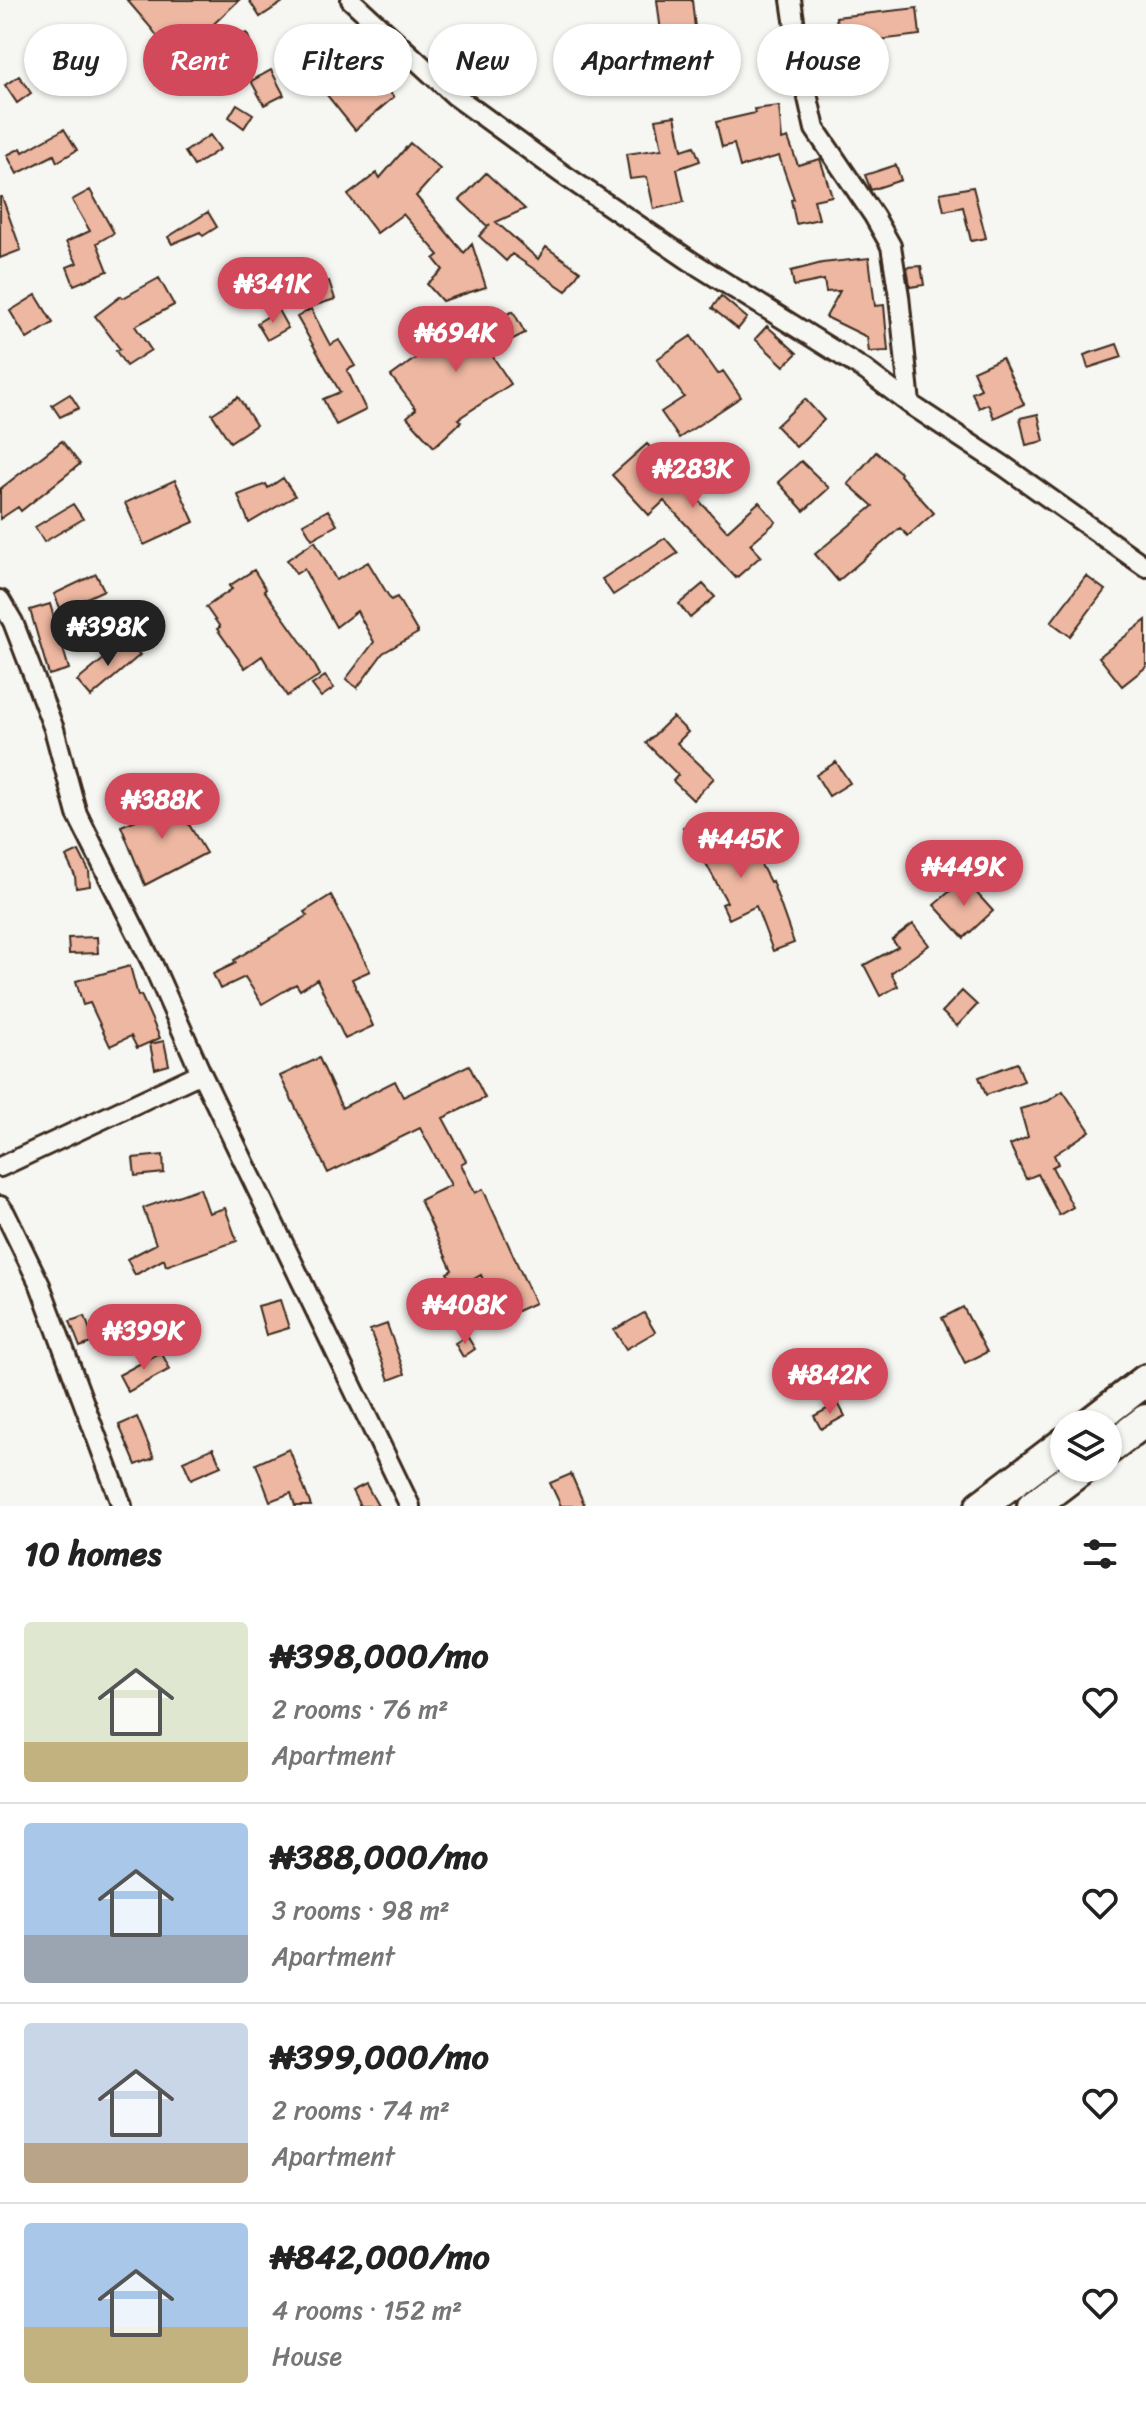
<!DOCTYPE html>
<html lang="en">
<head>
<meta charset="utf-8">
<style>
  :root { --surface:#fff; --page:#f6f6f6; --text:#222; --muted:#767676; --line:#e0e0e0; --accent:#d1495b }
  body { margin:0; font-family:Sriracha,sans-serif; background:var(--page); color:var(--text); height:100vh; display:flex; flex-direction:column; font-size:30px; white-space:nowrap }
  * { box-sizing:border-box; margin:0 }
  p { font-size:26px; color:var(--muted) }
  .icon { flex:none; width:44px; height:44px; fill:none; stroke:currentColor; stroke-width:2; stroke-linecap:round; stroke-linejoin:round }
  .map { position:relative; height:1506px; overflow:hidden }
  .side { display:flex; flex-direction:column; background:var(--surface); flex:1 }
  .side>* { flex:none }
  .top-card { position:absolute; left:24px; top:24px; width:1098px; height:72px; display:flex; gap:16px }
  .tools { position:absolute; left:1050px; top:1410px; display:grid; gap:16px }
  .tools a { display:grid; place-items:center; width:72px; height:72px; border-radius:50%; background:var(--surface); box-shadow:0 2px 6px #0004; font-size:40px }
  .price { position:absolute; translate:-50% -68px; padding:0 18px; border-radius:28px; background:var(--accent); color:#fff; font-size:26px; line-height:52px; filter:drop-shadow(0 2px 4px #0008) }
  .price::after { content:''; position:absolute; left:50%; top:48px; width:24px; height:18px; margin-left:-12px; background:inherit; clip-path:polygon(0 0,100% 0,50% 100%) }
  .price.on { background:#222; color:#fff }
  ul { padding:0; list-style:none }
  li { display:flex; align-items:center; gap:24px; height:200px; padding:0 24px }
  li+li { border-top:2px solid var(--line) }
  li span { display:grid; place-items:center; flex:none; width:224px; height:160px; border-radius:8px; color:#555 }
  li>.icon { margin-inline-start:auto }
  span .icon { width:96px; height:96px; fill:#fffc; stroke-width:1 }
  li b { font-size:34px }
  h2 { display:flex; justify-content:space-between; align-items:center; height:96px; padding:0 24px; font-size:34px }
  .tag { padding:0 28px; border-radius:36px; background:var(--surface); box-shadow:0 2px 6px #0004; font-size:28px; line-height:72px }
  .tag.on { background:var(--accent); color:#fff }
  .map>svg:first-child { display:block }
  .building { fill:#edb7a1; stroke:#3b2a1e; stroke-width:2 }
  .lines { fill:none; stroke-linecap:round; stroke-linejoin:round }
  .minor-casing { stroke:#3b2a1e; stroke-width:24 }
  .trunk-casing { stroke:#3b2a1e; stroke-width:36 }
  .minor { stroke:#f6f6f2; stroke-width:18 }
  .trunk { stroke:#f6f6f2; stroke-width:30 }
</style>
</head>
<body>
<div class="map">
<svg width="1146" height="1506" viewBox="0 0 1146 1506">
  <rect width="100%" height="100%" fill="#f6f6f2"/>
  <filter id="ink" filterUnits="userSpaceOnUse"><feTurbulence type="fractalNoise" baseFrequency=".0125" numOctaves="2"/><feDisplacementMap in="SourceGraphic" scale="16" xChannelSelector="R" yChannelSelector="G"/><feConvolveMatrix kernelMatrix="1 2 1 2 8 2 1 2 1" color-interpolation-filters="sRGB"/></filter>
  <g filter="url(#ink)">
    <path class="building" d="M 127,0 L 239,0 L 183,53 L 247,33 L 252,47 L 217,59 L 222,66 L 196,82 L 179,56 L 162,71 L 151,58 L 164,46 L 152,29 Z
      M 249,0 L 286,0 L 260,17 Z
      M 657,0 L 692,0 L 695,28 L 661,32 Z
      M 917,8 L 920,35 L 839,45 L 836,17 Z
      M 389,56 L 402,70 L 385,87 L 394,97 L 355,130 L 318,84 L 339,66 L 357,87 Z
      M 702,57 L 704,77 L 667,82 L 664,62 Z
      M 271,70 L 284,95 L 264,105 L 251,81 Z
      M 19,76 L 31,93 L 17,103 L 5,85 Z
      M 237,104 L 253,114 L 244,128 L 229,117 Z
      M 779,106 L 782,140 L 788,138 L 798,165 L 820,159 L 832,196 L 814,200 L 819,219 L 796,224 L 791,200 L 794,199 L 779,156 L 740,167 L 734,144 L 722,147 L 716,122 L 755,113 L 754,109 Z
      M 675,116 L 682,150 L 694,146 L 700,161 L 677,169 L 684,202 L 654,209 L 647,177 L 630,179 L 626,154 L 662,149 L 656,119 Z
      M 64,129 L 77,150 L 57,162 L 54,155 L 17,174 L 7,155 L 21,148 L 23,152 Z
      M 210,135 L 220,149 L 194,166 L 185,152 Z
      M 410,143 L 440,169 L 416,196 L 464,253 L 472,244 L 486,287 L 442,301 L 427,284 L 443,270 L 434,259 L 439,255 L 403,214 L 377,233 L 348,195 L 377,173 L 380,178 Z
      M 896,165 L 901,180 L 871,190 L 865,175 Z
      M 486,173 L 525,209 L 496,222 L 538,259 L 546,247 L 580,271 L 566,291 L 512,254 L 506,261 L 479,236 L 490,224 L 487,226 L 460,200 Z
      M 973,187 L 986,238 L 971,241 L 963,207 L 944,211 L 940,193 Z
      M 90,190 L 114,233 L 97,243 L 108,271 L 74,285 L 67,267 L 77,263 L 66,242 L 90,231 L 72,200 Z
      M 0,197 L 2,197 L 21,250 L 0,258 Z
      M 208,212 L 217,227 L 203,236 L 200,232 L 172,244 L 168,237 Z
      M 869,258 L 875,306 L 884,305 L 888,351 L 869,352 L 867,337 L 826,317 L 840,291 L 826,292 L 824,280 L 794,286 L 791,271 L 822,263 Z
      M 921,266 L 924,285 L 910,287 L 907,267 Z
      M 159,278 L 174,305 L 135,326 L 151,350 L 126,366 L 116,351 L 120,349 L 95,316 L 121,296 L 123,298 Z
      M 329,281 L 335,299 L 313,306 L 307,289 Z
      M 36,295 L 53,323 L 27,339 L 10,311 Z
      M 721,296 L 747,318 L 738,329 L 712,308 Z
      M 311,309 L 330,345 L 339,340 L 355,366 L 347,370 L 366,410 L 336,425 L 323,399 L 340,392 L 297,317 Z
      M 462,309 L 479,329 L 513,311 L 525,333 L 489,351 L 511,384 L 458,419 L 461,422 L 434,447 L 407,417 L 416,409 L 391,376 L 449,334 L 442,326 Z
      M 278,310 L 288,328 L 267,340 L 257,323 Z
      M 767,326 L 797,353 L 784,366 L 755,339 Z
      M 691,336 L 718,374 L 723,371 L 741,397 L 679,438 L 661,412 L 684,397 L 657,359 Z
      M 1117,344 L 1122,357 L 1088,368 L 1084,355 Z
      M 1002,358 L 1024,404 L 994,418 L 988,404 L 979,408 L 972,393 L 981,389 L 973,371 Z
      M 70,394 L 79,408 L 60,417 L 52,405 Z
      M 238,397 L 256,425 L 230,442 L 212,414 Z
      M 805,399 L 824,420 L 796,447 L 776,426 Z
      M 1038,414 L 1044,441 L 1026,445 L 1020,418 Z
      M 62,441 L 80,464 L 21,511 L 18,507 L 0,519 L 0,489 Z
      M 647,444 L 727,531 L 759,502 L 776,522 L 750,544 L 761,556 L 736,578 L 664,501 L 649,515 L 612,475 Z
      M 876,452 L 901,473 L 900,475 L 934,513 L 908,536 L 900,528 L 838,581 L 815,554 L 873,506 L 848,484 Z
      M 801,461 L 829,488 L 804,511 L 778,482 Z
      M 283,478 L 295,496 L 249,523 L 238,495 L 266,484 L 268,488 Z
      M 175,480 L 194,522 L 144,545 L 125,503 Z
      M 73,504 L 83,519 L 44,542 L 35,527 Z
      M 328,510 L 337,525 L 312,539 L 303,524 Z
      M 665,538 L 678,553 L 613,595 L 602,579 Z
      M 315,541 L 336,580 L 368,562 L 391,600 L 397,597 L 418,633 L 383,653 L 357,688 L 346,679 L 374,642 L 357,611 L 336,627 L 304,569 L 296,574 L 287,560 Z
      M 254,570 L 266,589 L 264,590 L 306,649 L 320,675 L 287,696 L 262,656 L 245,668 L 217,629 L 220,627 L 206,607 L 232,589 L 229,586 Z
      M 96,574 L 104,590 L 61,610 L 54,594 Z
      M 1086,576 L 1105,590 L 1070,636 L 1051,622 Z
      M 703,584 L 715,597 L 690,618 L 679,604 Z
      M 50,604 L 69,669 L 49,675 L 30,610 Z
      M 1146,620 L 1146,667 L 1122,686 L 1099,657 Z
      M 127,640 L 140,655 L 91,697 L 77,681 Z
      M 325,676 L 334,688 L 321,697 L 312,685 Z
      M 673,717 L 688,732 L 677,743 L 714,778 L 693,800 L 673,781 L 678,775 L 646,743 Z
      M 836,762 L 850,783 L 829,796 L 816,775 Z
      M 172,796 L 206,853 L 145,885 L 121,826 L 146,816 L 144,812 Z
      M 696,822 L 702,834 L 737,825 L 747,862 L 757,857 L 770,882 L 772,881 L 794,943 L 773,951 L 756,906 L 729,919 L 722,904 L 727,902 L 703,858 L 698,861 L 683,827 Z
      M 79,851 L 89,871 L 90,886 L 76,888 L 75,876 L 66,857 Z
      M 964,879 L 993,911 L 964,938 L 934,905 Z
      M 331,895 L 370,971 L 352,979 L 373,1026 L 345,1039 L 317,979 L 300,990 L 296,984 L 262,1004 L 245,977 L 220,989 L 213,974 L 236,963 L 234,960 L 307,916 L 304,912 Z
      M 913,924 L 929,945 L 891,973 L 898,986 L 880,996 L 864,965 L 898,947 L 892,940 Z
      M 97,937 L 98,953 L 69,954 L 68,938 Z
      M 130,966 L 138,996 L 141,995 L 160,1038 L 137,1048 L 131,1036 L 110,1046 L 90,1003 L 83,1005 L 76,981 Z
      M 962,991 L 977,1005 L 957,1026 L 942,1012 Z
      M 164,1041 L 169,1065 L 155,1069 L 150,1044 Z
      M 319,1058 L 342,1108 L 395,1081 L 403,1097 L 469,1065 L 485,1098 L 443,1118 L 466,1161 L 461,1164 L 475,1193 L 483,1189 L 535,1303 L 500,1319 L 481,1275 L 457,1289 L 447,1273 L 452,1270 L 420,1200 L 451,1185 L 420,1128 L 328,1173 L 280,1076 Z
      M 1017,1063 L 1024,1081 L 986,1095 L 979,1077 Z
      M 1063,1091 L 1090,1131 L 1054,1155 L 1058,1164 L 1052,1167 L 1073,1207 L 1059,1215 L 1038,1174 L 1026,1179 L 1010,1145 L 1028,1137 L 1020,1109 L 1048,1101 Z
      M 163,1155 L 164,1173 L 135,1176 L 133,1158 Z
      M 200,1188 L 209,1213 L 225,1208 L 237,1241 L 166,1266 L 164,1259 L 135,1275 L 127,1259 L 156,1244 L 143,1208 Z
      M 280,1300 L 289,1328 L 266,1335 L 258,1306 Z
      M 963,1307 L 987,1352 L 965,1363 L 942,1318 Z
      M 644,1313 L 655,1332 L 626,1349 L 614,1330 Z
      M 85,1316 L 94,1342 L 80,1347 L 70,1321 Z
      M 387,1324 L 405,1374 L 389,1380 L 370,1330 Z
      M 467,1336 L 475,1349 L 463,1357 L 455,1343 Z
      M 161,1352 L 170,1369 L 128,1392 L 119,1375 Z
      M 838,1403 L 845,1416 L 821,1429 L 814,1416 Z
      M 137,1417 L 154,1458 L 136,1465 L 119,1425 Z
      M 213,1448 L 221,1466 L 191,1479 L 183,1461 Z
      M 289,1449 L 290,1451 L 311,1506 L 295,1506 L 291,1493 L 270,1501 L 256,1464 Z
      M 571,1474 L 581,1497 L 585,1506 L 561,1506 L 550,1483 Z
      M 366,1484 L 378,1506 L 360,1506 L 352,1491 Z"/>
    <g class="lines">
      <g class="minor-casing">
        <path id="minor" d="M 351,0 L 454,95 L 561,173 L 692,262 L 865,370 L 910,404 L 1004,466 L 1146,567
          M 791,0 L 801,67 L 815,129 L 874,216 L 891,246 L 899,296 L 910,404
          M 0,600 L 13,622 L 54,729 L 77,814 L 153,965 L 201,1073 L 410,1506
          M 0,1167 L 201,1073
          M 0,1206 L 5,1213 L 40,1285 L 122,1506"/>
      </g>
      <g class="trunk-casing">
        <path id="trunk" d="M 1089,1424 L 1146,1380
          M 1108,1449 L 1146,1420
          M 981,1506 L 1064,1443
          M 1033,1506 L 1083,1468"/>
      </g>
      <use href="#minor" class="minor"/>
      <use href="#trunk" class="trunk"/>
    </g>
  </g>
</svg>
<div class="tools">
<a><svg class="icon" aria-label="layers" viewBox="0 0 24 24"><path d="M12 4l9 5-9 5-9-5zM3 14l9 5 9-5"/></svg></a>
</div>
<b class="price" style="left:273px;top:325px">₦341K</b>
<b class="price" style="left:456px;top:374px">₦694K</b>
<b class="price" style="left:693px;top:510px">₦283K</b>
<b class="price on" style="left:108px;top:668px">₦398K</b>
<b class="price" style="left:162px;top:841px">₦388K</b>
<b class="price" style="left:741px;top:880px">₦445K</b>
<b class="price" style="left:964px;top:908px">₦449K</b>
<b class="price" style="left:465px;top:1346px">₦408K</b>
<b class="price" style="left:144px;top:1372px">₦399K</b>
<b class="price" style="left:830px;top:1416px">₦842K</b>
<div class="top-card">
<a class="tag">Buy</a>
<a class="tag on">Rent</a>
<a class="tag">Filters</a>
<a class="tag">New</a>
<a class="tag">Apartment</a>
<a class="tag">House</a>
</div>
</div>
<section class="side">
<h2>10 homes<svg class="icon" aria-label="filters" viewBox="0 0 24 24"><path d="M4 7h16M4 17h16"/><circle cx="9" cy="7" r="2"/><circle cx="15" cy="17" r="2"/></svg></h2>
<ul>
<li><span style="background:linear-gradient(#dfe7d0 75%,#c2b280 0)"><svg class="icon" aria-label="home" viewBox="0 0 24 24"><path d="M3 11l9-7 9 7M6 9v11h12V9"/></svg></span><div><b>₦398,000/mo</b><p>2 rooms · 76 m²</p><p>Apartment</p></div><svg class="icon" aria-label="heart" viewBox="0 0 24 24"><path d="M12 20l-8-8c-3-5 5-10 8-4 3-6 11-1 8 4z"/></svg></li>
<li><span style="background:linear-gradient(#a9c7e8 70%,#9aa5b1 0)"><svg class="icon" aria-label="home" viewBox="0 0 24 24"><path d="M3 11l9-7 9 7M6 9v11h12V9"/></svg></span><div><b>₦388,000/mo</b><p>3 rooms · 98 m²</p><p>Apartment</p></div><svg class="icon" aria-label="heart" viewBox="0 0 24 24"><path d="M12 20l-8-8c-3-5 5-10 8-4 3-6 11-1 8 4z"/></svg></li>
<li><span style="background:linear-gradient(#c9d6e8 75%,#b9a48a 0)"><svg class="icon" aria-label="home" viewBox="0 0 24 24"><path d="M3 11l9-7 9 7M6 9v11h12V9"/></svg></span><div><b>₦399,000/mo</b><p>2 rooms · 74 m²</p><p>Apartment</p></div><svg class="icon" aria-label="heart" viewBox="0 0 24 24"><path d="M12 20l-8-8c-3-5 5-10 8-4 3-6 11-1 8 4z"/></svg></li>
<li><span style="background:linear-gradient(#a9c7e8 65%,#c2b280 0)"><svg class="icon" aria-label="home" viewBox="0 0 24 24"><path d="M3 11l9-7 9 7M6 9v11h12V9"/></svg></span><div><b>₦842,000/mo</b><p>4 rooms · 152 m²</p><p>House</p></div><svg class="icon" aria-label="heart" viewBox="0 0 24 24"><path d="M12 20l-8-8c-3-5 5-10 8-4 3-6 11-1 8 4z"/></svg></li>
</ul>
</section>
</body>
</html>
